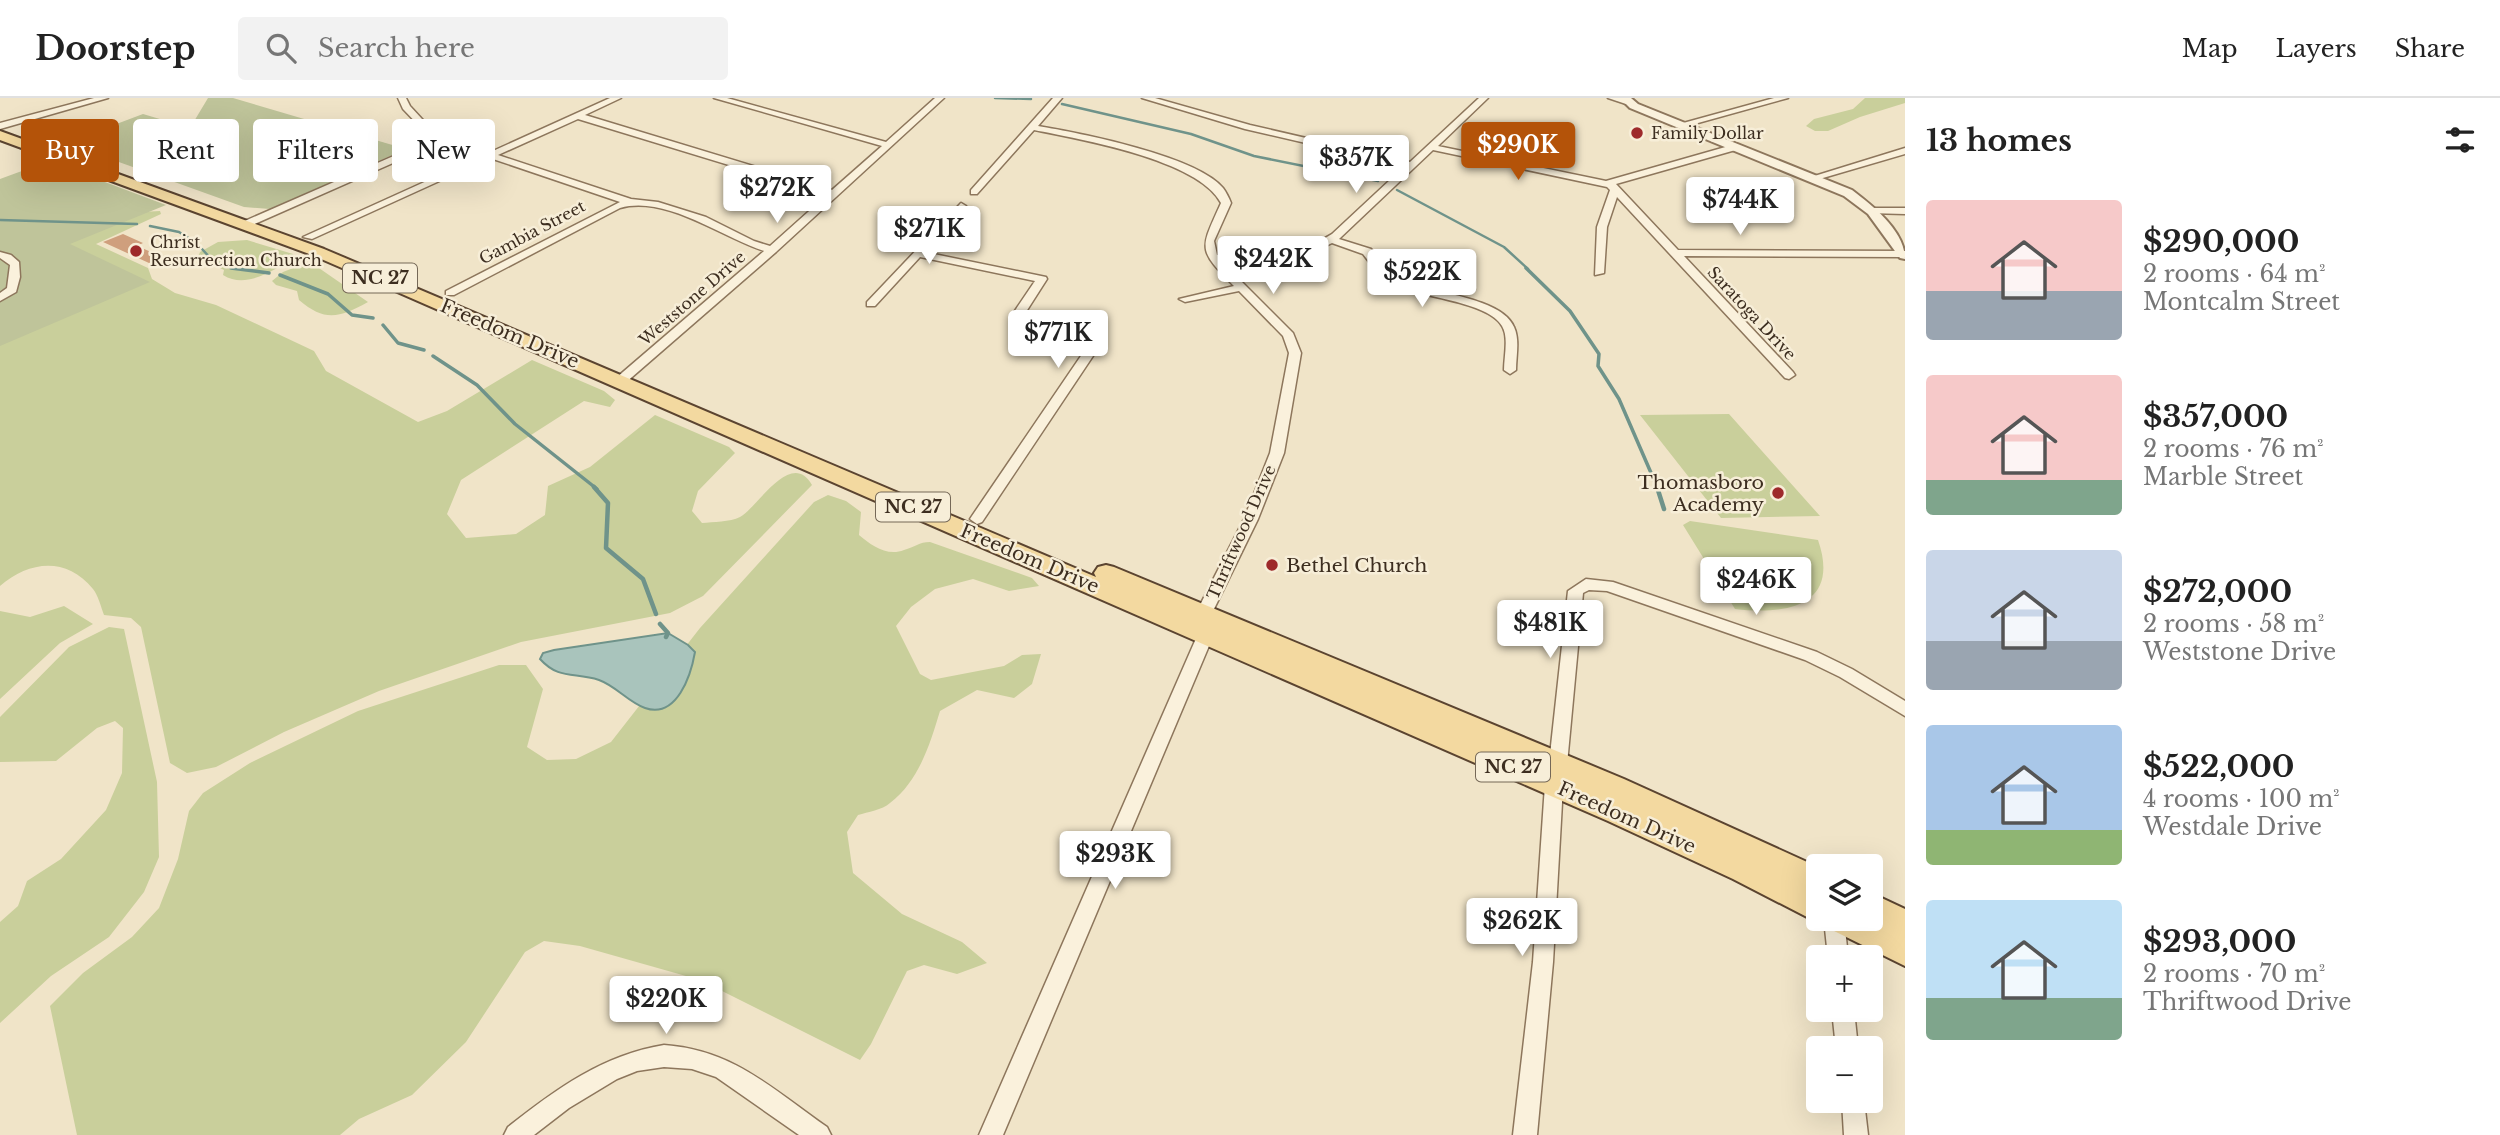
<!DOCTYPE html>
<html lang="en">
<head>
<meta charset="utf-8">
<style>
  :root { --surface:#fff; --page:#f2f2f2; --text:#222; --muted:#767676; --line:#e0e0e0; --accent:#b45309 }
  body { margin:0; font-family:"Libre Baskerville",serif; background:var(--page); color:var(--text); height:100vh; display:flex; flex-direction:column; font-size:26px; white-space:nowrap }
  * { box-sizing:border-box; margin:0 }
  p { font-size:23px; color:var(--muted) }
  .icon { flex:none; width:38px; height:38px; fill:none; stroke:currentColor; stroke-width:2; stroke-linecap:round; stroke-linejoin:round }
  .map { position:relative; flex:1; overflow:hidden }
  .side { display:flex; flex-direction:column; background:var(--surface); width:595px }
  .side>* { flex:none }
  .top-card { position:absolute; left:21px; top:21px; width:665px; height:63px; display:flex; gap:14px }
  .controls { position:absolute; left:1806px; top:756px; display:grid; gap:14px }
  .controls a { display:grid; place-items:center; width:77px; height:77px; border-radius:7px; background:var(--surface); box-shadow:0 7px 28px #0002; font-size:35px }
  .price { position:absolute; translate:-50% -60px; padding:0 16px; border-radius:7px; background:#fff; color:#222; font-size:23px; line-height:46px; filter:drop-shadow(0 2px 4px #0008) }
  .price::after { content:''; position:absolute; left:50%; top:42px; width:21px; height:16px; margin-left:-10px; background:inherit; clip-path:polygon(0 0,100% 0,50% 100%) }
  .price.selected { background:var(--accent); color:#fff }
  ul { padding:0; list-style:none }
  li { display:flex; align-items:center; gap:21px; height:175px; padding:0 21px }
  li span { display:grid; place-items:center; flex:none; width:196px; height:140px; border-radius:7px; color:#555 }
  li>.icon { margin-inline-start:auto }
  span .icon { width:84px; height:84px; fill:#fffc; stroke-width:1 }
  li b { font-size:30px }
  h2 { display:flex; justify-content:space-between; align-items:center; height:84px; padding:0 21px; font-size:30px }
  .chip { padding:0 24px; border-radius:7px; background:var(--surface); box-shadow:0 7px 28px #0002; font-size:24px; line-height:63px }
  .chip.selected { background:var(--accent); color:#fff }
  header { display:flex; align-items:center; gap:42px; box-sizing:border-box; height:98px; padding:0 35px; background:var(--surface); border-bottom:2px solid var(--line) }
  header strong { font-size:33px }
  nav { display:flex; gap:38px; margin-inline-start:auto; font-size:24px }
  .search { width:490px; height:63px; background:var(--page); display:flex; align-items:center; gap:18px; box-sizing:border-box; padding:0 24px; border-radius:7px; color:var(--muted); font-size:26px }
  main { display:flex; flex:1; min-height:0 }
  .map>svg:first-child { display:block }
  .green { fill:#c9cf9b }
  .cemetery { fill:#bfc49a }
  .water { fill:#a9c4bc; stroke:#6f938a; stroke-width:2 }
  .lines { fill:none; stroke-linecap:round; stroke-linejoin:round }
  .stream-far2 { stroke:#6f938a; stroke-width:2.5 }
  .stream-far1 { stroke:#6f938a; stroke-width:3.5 }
  .stream { stroke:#6f938a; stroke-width:4.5 }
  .building { fill:#cf9f7d }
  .minor-casing { stroke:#8d765c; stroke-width:3 }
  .tertiary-casing { stroke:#8d765c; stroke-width:4 }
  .primary-casing { stroke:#5b4430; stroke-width:4 }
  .minor { fill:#faf1dc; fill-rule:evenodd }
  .tertiary { fill:#faf1dc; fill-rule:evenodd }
  .primary { fill:#f3d9a0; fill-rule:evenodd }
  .poi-dot { fill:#9e2a2b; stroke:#f7eed8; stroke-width:2.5 }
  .labels { text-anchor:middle; stroke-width:5; stroke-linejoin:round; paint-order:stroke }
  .far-poi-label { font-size:16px; fill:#3d2e20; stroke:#f7eed8; text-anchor:start }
  .far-street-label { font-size:16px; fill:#3d2e20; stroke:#f7eed8 }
  .shield { fill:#f7eed8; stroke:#756857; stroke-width:2 }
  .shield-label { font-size:18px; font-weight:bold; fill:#3d2e20 }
  .street-label { font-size:19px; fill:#3d2e20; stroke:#f7eed8 }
  .poi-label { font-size:19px; fill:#3d2e20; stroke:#f7eed8; text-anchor:end }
</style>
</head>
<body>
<header>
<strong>Doorstep</strong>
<div class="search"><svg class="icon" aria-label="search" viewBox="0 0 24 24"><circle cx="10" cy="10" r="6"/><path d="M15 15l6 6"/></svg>Search here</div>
<nav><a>Map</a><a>Layers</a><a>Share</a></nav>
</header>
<main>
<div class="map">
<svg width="1905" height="1037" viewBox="0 0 1905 1037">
  <rect width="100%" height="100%" fill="#f0e4c8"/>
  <path class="green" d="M 1865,0 L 1905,0 L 1905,5 L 1860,19 L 1828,33 L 1815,33 L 1806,28 L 1814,21 L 1853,11 Z
    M 160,113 L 161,116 L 96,146 L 148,170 L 152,181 L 175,195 L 216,207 L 314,253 L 326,273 L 418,324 L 447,313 L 532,262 L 604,293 L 615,302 L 610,309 L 584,303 L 461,382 L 447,416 L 466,440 L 516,436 L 545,417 L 548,388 L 590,369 L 655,317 L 729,349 L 735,355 L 698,393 L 692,413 L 702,425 C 713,424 730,424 740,419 C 757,410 791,350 812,387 L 703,498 L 670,515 L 521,544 L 379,593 L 284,634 L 216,669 L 187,675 L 170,665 L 141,529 L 131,520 L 104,517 C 101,509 98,497 93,491 C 66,458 29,463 0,488 L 0,238 L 51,119 Z
    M 247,142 L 293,156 L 295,160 C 274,171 247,192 223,177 L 224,172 L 198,159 L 200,154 L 218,144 Z
    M 306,165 L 316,168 L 368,204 C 339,220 325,224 299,202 L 297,193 L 276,187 L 272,183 L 283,174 Z
    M 1729,316 L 1820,418 L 1721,420 L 1640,317 Z
    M 828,397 L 846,403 L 861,414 L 859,437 C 871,447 887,459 904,452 C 915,449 919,444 930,444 L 1032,480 L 1039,488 L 1009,493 L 973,481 L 935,491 L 911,509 L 896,528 L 920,576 L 931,582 L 1004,568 L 1022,557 L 1041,556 L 1032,586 L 1014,600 L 977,592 L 940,613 C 930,646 919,683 890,705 C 882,712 868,714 858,717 L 847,734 L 853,775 L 902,816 L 962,844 L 987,865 L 957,876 L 924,867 L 907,873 L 871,946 L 860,962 L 700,882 L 580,848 L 544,843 L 525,854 L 466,944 L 412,997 L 359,1021 L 340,1037 L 77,1037 L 50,908 L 83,875 L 132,839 L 159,810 L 178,761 L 189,713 L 203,695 L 250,665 L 358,613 L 499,567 L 526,567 L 543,591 L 527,649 L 547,662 L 576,661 L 611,644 L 700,530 L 814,404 Z
    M 1690,423 L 1818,442 C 1841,508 1786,517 1735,511 L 1683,427 Z
    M 64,508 L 93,526 L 60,545 L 0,601 L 0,513 L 30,519 Z
    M 109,529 L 124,531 L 157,684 L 159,759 L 144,794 L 109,839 L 51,878 L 0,925 L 0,824 L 18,808 L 27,783 L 61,761 L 106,712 L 122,675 L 123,630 L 115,623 L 97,630 L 56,663 L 0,664 L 0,619 L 69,549 Z"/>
  <path class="cemetery" d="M 208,0 L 233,0 L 406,51 L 270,111 L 244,109 L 66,45 L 143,16 L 190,30 Z
    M 49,63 L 166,107 L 70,146 L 150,184 L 0,248 L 0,81 Z"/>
  <path class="water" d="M 668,535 L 688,547 L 695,554 C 691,577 677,621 645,610 C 628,604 616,588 599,582 C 574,574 559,582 540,561 L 543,555 L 554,552 Z"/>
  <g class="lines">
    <path class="stream-far2" d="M 995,0 L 1031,1
      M 1062,6 L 1191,36 L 1254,58 L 1378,83
      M 1397,92 L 1504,149 L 1528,171
      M 0,122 L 137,126
      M 150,128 L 179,134 L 198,146
      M 202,151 L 214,164 L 242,171"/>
    <path class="stream-far1" d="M 231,170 L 269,175
      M 1526,170 L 1570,213 L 1599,256 L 1598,268 L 1619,301 L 1658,391
      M 280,177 L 328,196 L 352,217 L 373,220
      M 383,227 L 398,245 L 424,252
      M 433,258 L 477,287 L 515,326 L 597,391"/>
    <path class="stream" d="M 594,389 L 608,405 L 606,450 L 643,481 L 656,516
      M 1657,389 L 1664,411
      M 660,526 L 668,535 L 666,539"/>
  </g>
  <path class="building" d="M 123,136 L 143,145 L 137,148 L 163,159 L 149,165 L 103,144 Z"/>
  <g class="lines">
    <g class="minor-casing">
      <path id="minor" d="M 94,0 L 108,0 L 0,31 L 0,25 Z
        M 398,0 L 406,0 L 410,8 L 434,34 L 434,41 L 427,50 L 248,129 L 240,129 L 240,125 L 421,46 L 426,41 L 426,35 L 403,11 Z
        M 610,0 L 621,0 L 585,17 L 832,92 L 882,48 L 714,0 L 727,0 L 886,44 L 935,0 L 944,0 L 776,154 L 624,286 L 620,287 L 614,283 L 616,280 L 764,153 C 721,139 666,97 620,110 L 454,197 L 446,197 L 446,193 L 620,104 L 490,60 L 312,141 L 303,139 ZM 578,21 L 827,97 L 770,148 L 754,143 L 706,119 L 658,104 L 631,101 L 498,57 Z
        M 1053,0 L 1062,0 L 1038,28 C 1080,35 1197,58 1223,90 C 1226,94 1229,100 1231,105 L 1214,143 L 1217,157 C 1258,156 1296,159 1332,136 L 1405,68 L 1245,31 L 1142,0 L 1155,0 L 1250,27 L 1410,64 L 1479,0 L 1488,0 L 1438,48 L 1606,83 L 1736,46 L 1741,49 L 1739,51 L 1616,86 L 1678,152 L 1905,153 L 1905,159 L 1684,158 L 1793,274 L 1795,277 L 1789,281 L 1785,280 L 1617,99 L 1607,129 L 1604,175 L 1595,177 L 1597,129 L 1610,92 L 1607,89 L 1433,52 L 1339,141 L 1371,151 L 1391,177 L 1401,184 C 1428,194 1502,199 1514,229 C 1520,242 1516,258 1516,272 L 1510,276 L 1504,272 C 1504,259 1509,239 1502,228 C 1489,204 1418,198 1393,188 L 1383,182 L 1363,156 L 1332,145 L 1312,155 L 1292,160 L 1221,163 L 1293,235 L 1301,255 L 1284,355 L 1258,421 L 1212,515 L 1204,521 L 1196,515 L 1244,421 L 1270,355 L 1289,255 L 1283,238 L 1239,193 L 1185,204 L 1179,201 L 1234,188 C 1197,151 1200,152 1221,105 C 1199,62 1080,41 1034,32 L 977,96 L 971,96 L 971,92 Z
        M 1608,0 L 1624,0 L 1630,3 L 1626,6 Z
        M 1774,0 L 1788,0 L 1680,30 L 1676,27 Z
        M 1905,50 L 1905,56 L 1816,82 L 1808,80 Z
        M 961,105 L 966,108 L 965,110 L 924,154 L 1046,179 L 1047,181 L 1024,217 L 1022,225 C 1042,235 1090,227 1099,249 L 982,424 L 977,426 L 970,421 L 972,418 L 1087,249 L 1086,246 C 1063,235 1036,241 1012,229 L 1012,217 L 1035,183 L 920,159 L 875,208 L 867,208 L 867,204 Z
        M 1872,110 L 1905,110 L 1905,116 L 1868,115 L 1868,111 Z
        M 0,154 L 11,157 L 19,164 L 20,179 L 16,194 L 0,203 L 0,195 L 7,190 L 10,167 L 0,160 Z
        M 1586,481 L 1613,484 L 1817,554 L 1852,571 L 1905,603 L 1905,618 L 1840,579 L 1805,562 L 1607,493 L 1589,492 L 1583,495 L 1567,666 L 1564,671 L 1558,673 L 1552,671 L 1549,666 L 1568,493 Z
        M 1206,530 L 1212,532 L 1214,536 L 1003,1037 L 979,1037 L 1198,536 L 1200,532 Z
        M 1554,679 L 1560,682 L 1563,687 L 1553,864 L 1537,1037 L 1513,1037 L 1533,864 L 1545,687 L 1548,682 Z
        M 1824,821 L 1844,821 L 1848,859 L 1828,859 Z
        M 1832,912 L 1854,912 L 1858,950 L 1836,950 Z
        M 664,947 C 734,952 772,991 827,1029 L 831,1037 L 799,1037 L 716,979 L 692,971 L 664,969 L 637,973 L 617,981 L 569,1010 L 534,1037 L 504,1037 L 508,1029 C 556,991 603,957 664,947 Z
        M 1842,1003 L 1864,1003 L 1868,1037 L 1844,1037 Z"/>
    </g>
    <g class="tertiary-casing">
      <path id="tertiary" d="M 1620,0 L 1631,0 L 1638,6 L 1852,92 C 1873,108 1905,133 1905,161 L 1900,160 L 1868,116 L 1844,98 L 1630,10 Z"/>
    </g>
    <g class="primary-casing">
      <path id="primary" d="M 0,33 L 324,151 L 1096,479 L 1094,475 L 1098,469 L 1106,467 L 1114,469 L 1624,681 L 1818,769 L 1818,821 L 1825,821 L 1818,823 L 1807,819 L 1733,781 L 1608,723 L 379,186 L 312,157 L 0,42 Z
        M 1871,795 L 1905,811 L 1905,868 L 1830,831 L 1826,821 L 1871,821 Z"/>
    </g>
    <use href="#minor" class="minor"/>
    <use href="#tertiary" class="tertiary"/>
    <use href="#primary" class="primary"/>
  </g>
  <g class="poi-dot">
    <circle cx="1637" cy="35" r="7"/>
    <circle cx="136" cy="153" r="7"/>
    <circle cx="1778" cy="395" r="7"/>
    <circle cx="1272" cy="467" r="7"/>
  </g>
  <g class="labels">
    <g class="far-poi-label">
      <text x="1651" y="41">Family Dollar</text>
      <text x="150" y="150">Christ<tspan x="150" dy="18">Resurrection Church</tspan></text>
    </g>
    <g class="far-street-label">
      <text transform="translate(532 134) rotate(-28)" y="6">Gambia Street</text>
      <text transform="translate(692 200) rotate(-41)" y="6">Weststone Drive</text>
      <text transform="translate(1752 215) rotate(47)" y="6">Saratoga Drive</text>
      <text transform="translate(1241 434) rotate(-66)" y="6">Thriftwood Drive</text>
    </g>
    <g class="shield">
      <rect x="343" y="165.5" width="74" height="29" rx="5"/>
      <rect x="876" y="394.5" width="74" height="29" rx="5"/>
      <rect x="1476" y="654.5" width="74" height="29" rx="5"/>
    </g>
    <g class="shield-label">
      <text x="380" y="186">NC 27</text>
      <text x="913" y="415">NC 27</text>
      <text x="1513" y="675">NC 27</text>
    </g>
    <g class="street-label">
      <text transform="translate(510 235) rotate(23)" y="7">Freedom Drive</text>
      <text transform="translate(1030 460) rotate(23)" y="7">Freedom Drive</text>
      <text transform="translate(1627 719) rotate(24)" y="7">Freedom Drive</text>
    </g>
    <g class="poi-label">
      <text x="1764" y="391">Thomasboro<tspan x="1764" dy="22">Academy</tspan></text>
      <text x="1286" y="474" text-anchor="start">Bethel Church</text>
    </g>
  </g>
</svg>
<div class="controls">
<a><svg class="icon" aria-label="layers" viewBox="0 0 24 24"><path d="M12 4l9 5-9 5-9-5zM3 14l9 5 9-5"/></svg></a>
<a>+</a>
<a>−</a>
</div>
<b class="price selected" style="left:1518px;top:84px">$290K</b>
<b class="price" style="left:1356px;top:97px">$357K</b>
<b class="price" style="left:777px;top:127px">$272K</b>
<b class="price" style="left:1740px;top:139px">$744K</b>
<b class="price" style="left:929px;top:168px">$271K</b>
<b class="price" style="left:1273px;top:198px">$242K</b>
<b class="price" style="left:1422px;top:211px">$522K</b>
<b class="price" style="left:1058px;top:272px">$771K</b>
<b class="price" style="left:1756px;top:519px">$246K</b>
<b class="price" style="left:1550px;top:562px">$481K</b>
<b class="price" style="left:1115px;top:793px">$293K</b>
<b class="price" style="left:1522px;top:860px">$262K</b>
<b class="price" style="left:666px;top:938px">$220K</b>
<div class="top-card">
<a class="chip selected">Buy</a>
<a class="chip">Rent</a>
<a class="chip">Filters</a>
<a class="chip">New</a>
</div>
</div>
<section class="side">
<h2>13 homes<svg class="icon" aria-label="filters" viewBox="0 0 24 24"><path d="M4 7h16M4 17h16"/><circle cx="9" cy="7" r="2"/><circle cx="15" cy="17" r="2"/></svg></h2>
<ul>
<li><span style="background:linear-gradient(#f6c9c9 65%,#9aa5b1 0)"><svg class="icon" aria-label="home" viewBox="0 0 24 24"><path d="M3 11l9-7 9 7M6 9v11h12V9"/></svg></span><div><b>$290,000</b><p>2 rooms · 64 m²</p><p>Montcalm Street</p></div></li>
<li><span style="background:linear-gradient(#f6c9c9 75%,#7fa58c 0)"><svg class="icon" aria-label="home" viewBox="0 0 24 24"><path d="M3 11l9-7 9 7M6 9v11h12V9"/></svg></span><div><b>$357,000</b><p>2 rooms · 76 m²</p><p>Marble Street</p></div></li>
<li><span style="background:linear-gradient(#c9d6e8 65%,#9aa5b1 0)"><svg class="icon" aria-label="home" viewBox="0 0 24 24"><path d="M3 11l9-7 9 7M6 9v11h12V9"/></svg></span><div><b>$272,000</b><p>2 rooms · 58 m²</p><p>Weststone Drive</p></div></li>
<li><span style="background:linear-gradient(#a9c7e8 75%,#8fb573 0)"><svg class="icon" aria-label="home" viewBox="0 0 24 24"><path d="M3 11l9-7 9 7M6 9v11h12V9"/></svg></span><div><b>$522,000</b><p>4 rooms · 100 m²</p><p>Westdale Drive</p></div></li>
<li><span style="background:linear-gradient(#bfe0f5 70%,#7fa58c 0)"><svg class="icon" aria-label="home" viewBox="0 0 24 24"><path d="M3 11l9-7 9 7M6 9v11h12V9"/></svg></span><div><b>$293,000</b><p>2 rooms · 70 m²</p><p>Thriftwood Drive</p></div></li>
</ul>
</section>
</main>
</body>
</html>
